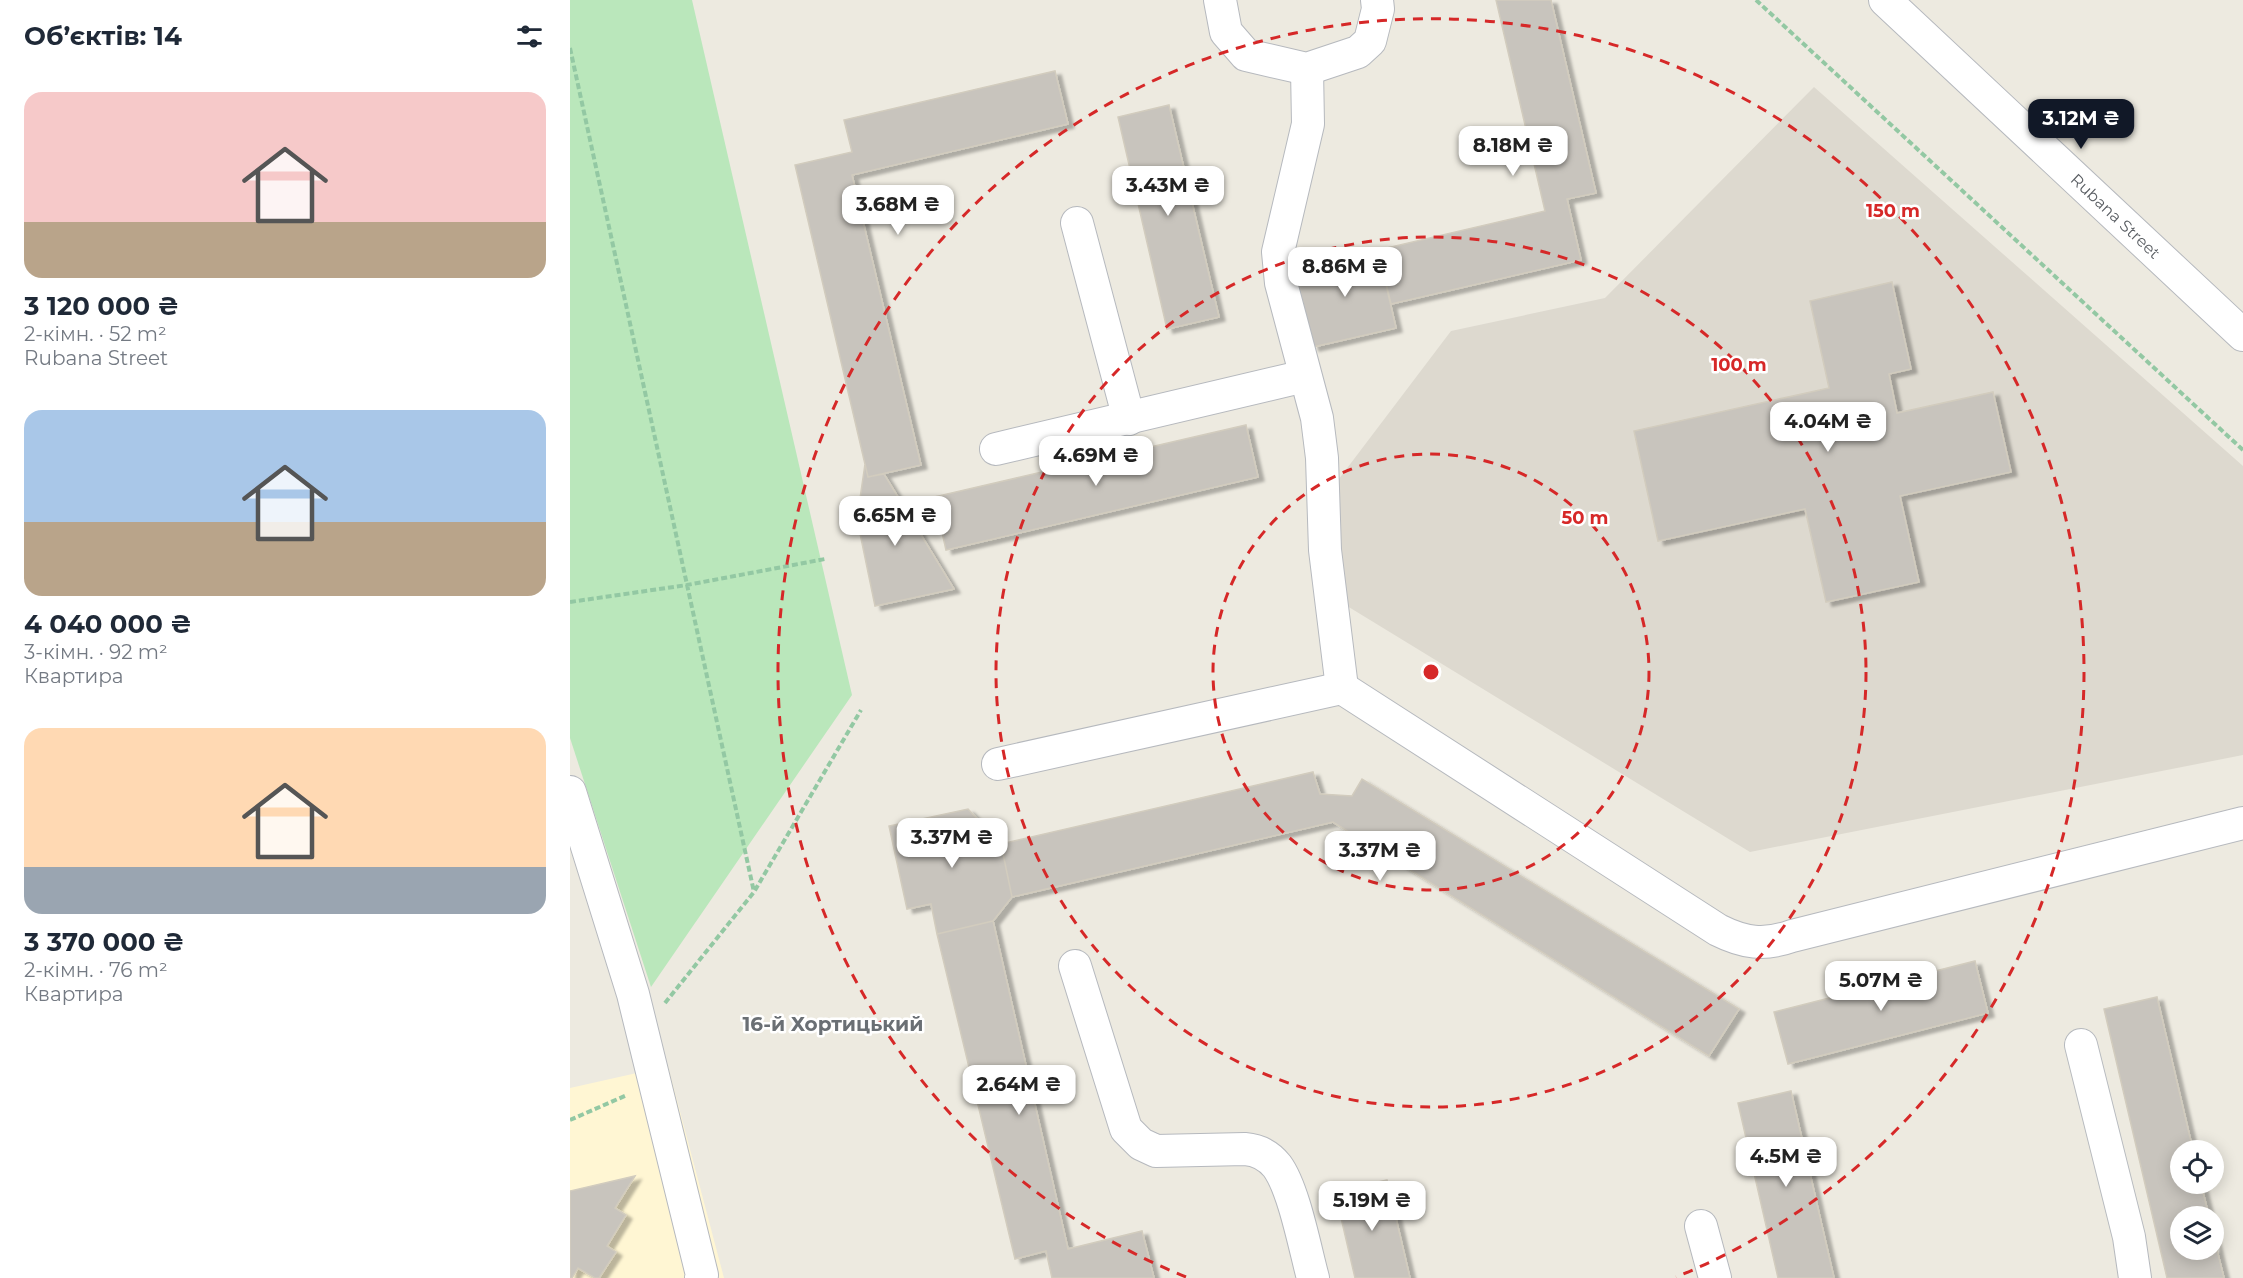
<!DOCTYPE html>
<html lang="uk">
<head>
<meta charset="utf-8">
<style>
  :root { --surface:#fff; --page:#f2f2f3; --text:#1f2937; --muted:#747a83; --accent:#111827 }
  body { margin:0; font-family:Montserrat,sans-serif; background:var(--page); color:var(--text); height:100vh; display:flex; flex-direction:column; font-size:22px; white-space:nowrap }
  * { box-sizing:border-box; margin:0 }
  p { font-size:20px; color:var(--muted) }
  .icon { flex:none; width:33px; height:33px; fill:none; stroke:currentColor; stroke-width:2; stroke-linecap:round; stroke-linejoin:round }
  .map { position:relative; flex:1; overflow:hidden }
  .drawer { display:flex; flex-direction:column; background:var(--surface); width:570px }
  .drawer>* { flex:none }
  .tools { position:absolute; left:1600px; top:1140px; display:grid; gap:12px }
  .tools a { display:grid; place-items:center; width:54px; height:54px; border-radius:50%; background:var(--surface); box-shadow:0 3px 15px #0003; font-size:30px }
  .price { position:absolute; translate:-50% -51px; padding:0 14px; border-radius:12px; background:#fff; color:#222; font-size:20px; line-height:39px; filter:drop-shadow(0 2px 3px #0008) }
  .price::after { content:''; position:absolute; left:50%; top:36px; width:18px; height:14px; margin-left:-9px; background:inherit; clip-path:polygon(0 0,100% 0,50% 100%) }
  .price.current { background:var(--accent); color:#fff }
  ul { padding:0; list-style:none }
  li { display:grid; align-content:center; gap:12px; height:318px; padding:0 24px }
  li span { display:grid; place-items:center; height:186px; border-radius:18px; color:#555 }
  li>.icon { margin-inline-start:auto }
  span .icon { width:108px; height:108px; fill:#fffc; stroke-width:1 }
  li b { font-size:26px }
  h2 { display:flex; justify-content:space-between; align-items:center; height:72px; padding:0 24px; font-size:26px }
  main { display:flex; flex:1; min-height:0 }
  .map>svg:first-child { display:block }
  .commercial { fill:#fff6d3 }
  .education { fill:#ddd9cf }
  .green { fill:#bae7bb }
  .building { fill:#c8c4bd; stroke:#d2ccbe; stroke-width:1.5; filter:url(#shadow) }
  .lines { fill:none; stroke-linecap:round; stroke-linejoin:round }
  .minor-casing { stroke:#b6b9be; stroke-width:34 }
  .path { stroke:#93c8a3; stroke-width:4; stroke-dasharray:6 3; stroke-linecap:butt }
  .minor { stroke:#fff; stroke-width:32 }
  .ring { fill:none; stroke:#d62828; stroke-width:3; stroke-dasharray:10 8 }
  .labels { text-anchor:middle; stroke-width:5; stroke-linejoin:round; paint-order:stroke }
  .street-label { font-size:16px; fill:#595d62; stroke:#fff }
  .quarter-label { font-size:20px; font-weight:bold; fill:#6a6f74; stroke:#fff }
  .centre { fill:#d62828; stroke:#fff; stroke-width:3 }
  .ring-label { font-size:18px; text-anchor:middle; font-weight:bold; fill:#d62828; stroke:#fff; stroke-width:5; stroke-linejoin:round; paint-order:stroke }
</style>
</head>
<body>
<main>
<section class="drawer">
<h2>Об’єктів: 14<svg class="icon" aria-label="filters" viewBox="0 0 24 24"><path d="M4 7h16M4 17h16"/><circle cx="9" cy="7" r="2"/><circle cx="15" cy="17" r="2"/></svg></h2>
<ul>
<li><span style="background:linear-gradient(#f6c9c9 70%,#b9a48a 0)"><svg class="icon" aria-label="home" viewBox="0 0 24 24"><path d="M3 11l9-7 9 7M6 9v11h12V9"/></svg></span><div><b>3 120 000 ₴</b><p>2-кімн. · 52 m²</p><p>Rubana Street</p></div></li>
<li><span style="background:linear-gradient(#a9c7e8 60%,#b9a48a 0)"><svg class="icon" aria-label="home" viewBox="0 0 24 24"><path d="M3 11l9-7 9 7M6 9v11h12V9"/></svg></span><div><b>4 040 000 ₴</b><p>3-кімн. · 92 m²</p><p>Квартира</p></div></li>
<li><span style="background:linear-gradient(#ffd9b3 75%,#9aa5b1 0)"><svg class="icon" aria-label="home" viewBox="0 0 24 24"><path d="M3 11l9-7 9 7M6 9v11h12V9"/></svg></span><div><b>3 370 000 ₴</b><p>2-кімн. · 76 m²</p><p>Квартира</p></div></li>
</ul>
</section>
<div class="map">
<svg width="1673" height="1278" viewBox="0 0 1673 1278">
  <defs>
    <filter id="shadow"><feDropShadow dx="6" dy="4" stdDeviation="1.5" flood-color="#0004"/></filter>
  </defs>
  <rect width="100%" height="100%" fill="#edeae0"/>
  <path class="commercial" d="M 98,1066 L 154,1278 L 0,1278 L 0,1088 Z"/>
  <path class="education" d="M 1244,87 L 1673,466 L 1673,755 L 1180,852 L 764,598 L 756,496 L 881,331 L 1035,298 Z"/>
  <path class="green" d="M 0,0 L 122,0 L 282,695 L 81,987 L 0,738 Z"/>
  <path class="building" d="M 926,0 L 981,0 L 1026,193 L 997,199 L 1011,260 L 821,304 L 808,250 L 975,211 Z
    M 485,71 L 498,124 L 282,175 L 351,465 L 298,477 L 225,165 L 282,152 L 274,120 Z
    M 599,105 L 649,317 L 597,329 L 548,117 Z
    M 808,250 L 826,328 L 743,347 L 725,268 Z
    M 1322,282 L 1341,369 L 1319,374 L 1327,413 L 1423,392 L 1441,472 L 1330,496 L 1349,582 L 1256,602 L 1235,509 L 1088,541 L 1064,431 L 1259,388 L 1240,301 Z
    M 676,425 L 688,477 L 376,550 L 364,497 Z
    M 295,464 L 298,477 L 314,474 L 384,589 L 305,606 L 287,519 Z
    M 743,772 L 750,794 L 782,796 L 792,779 L 1169,1009 L 1139,1056 L 763,822 L 442,897 L 431,844 Z
    M 398,809 L 431,844 L 442,897 L 423,921 L 367,934 L 361,904 L 337,909 L 319,826 Z
    M 423,921 L 498,1249 L 572,1231 L 584,1278 L 482,1278 L 476,1251 L 445,1259 L 367,934 Z
    M 1405,961 L 1418,1013 L 1218,1064 L 1204,1012 Z
    M 1587,997 L 1623,1150 L 1611,1150 L 1611,1184 L 1631,1184 L 1639,1216 L 1611,1216 L 1611,1250 L 1644,1250 L 1644,1238 L 1654,1278 L 1597,1278 L 1534,1009 Z
    M 1221,1091 L 1264,1278 L 1208,1278 L 1168,1103 Z
    M 65,1176 L 45,1208 L 56,1215 L 37,1246 L 46,1252 L 29,1278 L 25,1278 L 8,1268 L 2,1278 L 0,1278 L 0,1191 Z
    M 817,1180 L 840,1278 L 785,1278 L 765,1192 Z"/>
  <g class="lines">
    <g class="minor-casing">
      <g id="minor">
        <path d="M 650,0 L 656,32 L 676,55 L 737,69 L 788,52 L 800,41 L 808,9 L 807,0"/>
        <path id="s1" d="M 1315,0 L 1673,335"/>
        <path d="M 737,69 L 738,124 L 708,252 L 711,283 L 747,418 L 752,458 L 755,550 L 772,688"/>
        <path d="M 507,223 L 559,419"/>
        <path d="M 426,449 L 735,376"/>
        <path d="M 428,764 L 772,688 L 1148,930 C 1174,943 1194,946 1222,936 L 1673,823"/>
        <path d="M 0,792 L 63,994 L 132,1275 L 131,1278"/>
        <path d="M 505,966 L 556,1129 L 571,1144 L 586,1151 L 675,1149 C 688,1150 699,1156 707,1166 C 724,1189 735,1249 743,1278"/>
        <path d="M 1511,1045 L 1559,1237 L 1565,1278"/>
        <path d="M 1131,1226 L 1145,1278"/>
      </g>
    </g>
    <path class="path" d="M 1186,0 L 1673,450
      M 0,48 L 184,892
      M 0,602 L 117,585 L 255,559
      M 95,1003 L 184,892 L 291,710
      M 0,1120 L 57,1095"/>
    <use href="#minor" class="minor"/>
  </g>
  <g class="ring">
    <circle cx="861" cy="672" r="218"/>
    <circle cx="861" cy="672" r="435"/>
    <path d="M616 1277A653 653 0 1 1 1106 1277"/>
  </g>
  <g class="labels">
    <g class="street-label">
      <text dy="6" stroke="none"><textPath href="#s1" startOffset="316">Rubana Street</textPath></text>
    </g>
    <g class="quarter-label">
      <text x="263" y="1031">16-й Хортицький</text>
    </g>
  </g>
  <circle cx="861" cy="672" r="9" class="centre"/>
  <g class="ring-label">
    <text x="1323" y="217">150 m</text>
    <text x="1169" y="371">100 m</text>
    <text x="1015" y="524">50 m</text>
  </g>
</svg>
<div class="tools">
<a><svg class="icon" aria-label="locate" viewBox="0 0 24 24"><circle cx="12" cy="12" r="6"/><path d="M12 2v4M12 18v4M2 12h4M18 12h4"/></svg></a>
<a><svg class="icon" aria-label="layers" viewBox="0 0 24 24"><path d="M12 4l9 5-9 5-9-5zM3 14l9 5 9-5"/></svg></a>
</div>
<b class="price current" style="left:1511px;top:150px">3.12M ₴</b>
<b class="price" style="left:943px;top:177px">8.18M ₴</b>
<b class="price" style="left:598px;top:217px">3.43M ₴</b>
<b class="price" style="left:328px;top:236px">3.68M ₴</b>
<b class="price" style="left:775px;top:298px">8.86M ₴</b>
<b class="price" style="left:1258px;top:453px">4.04M ₴</b>
<b class="price" style="left:526px;top:487px">4.69M ₴</b>
<b class="price" style="left:325px;top:547px">6.65M ₴</b>
<b class="price" style="left:382px;top:869px">3.37M ₴</b>
<b class="price" style="left:810px;top:882px">3.37M ₴</b>
<b class="price" style="left:1311px;top:1012px">5.07M ₴</b>
<b class="price" style="left:449px;top:1116px">2.64M ₴</b>
<b class="price" style="left:1216px;top:1188px">4.5M ₴</b>
<b class="price" style="left:802px;top:1232px">5.19M ₴</b>
</div>
</main>
</body>
</html>
